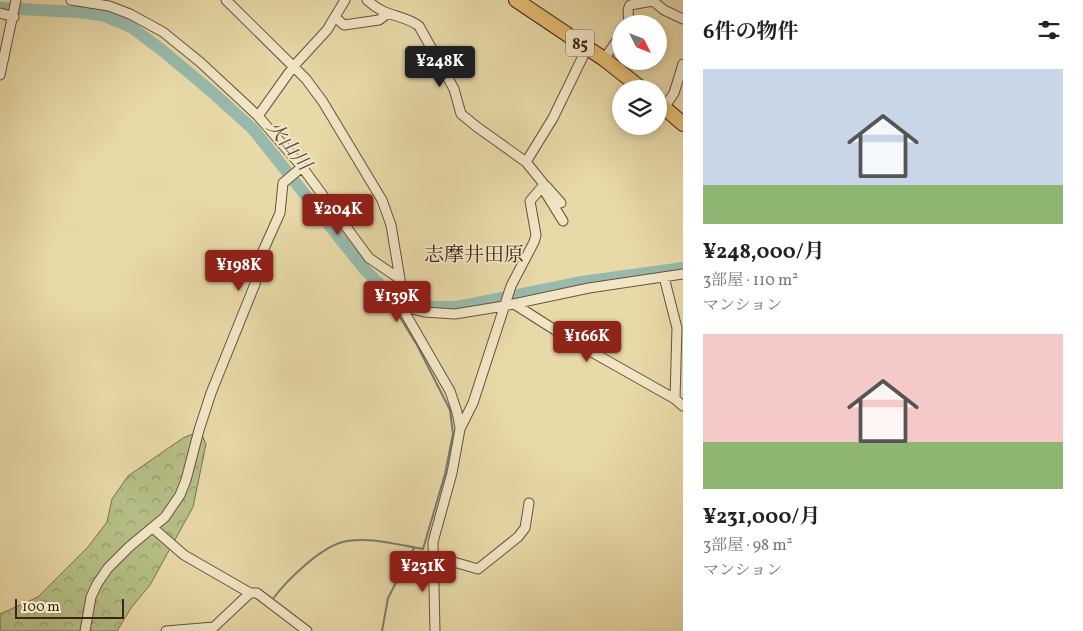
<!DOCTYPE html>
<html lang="ja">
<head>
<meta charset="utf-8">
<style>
  :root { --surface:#fff; --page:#f2f2f2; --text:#222; --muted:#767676; --accent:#8f2418 }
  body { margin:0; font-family:Vollkorn,"Noto Serif JP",serif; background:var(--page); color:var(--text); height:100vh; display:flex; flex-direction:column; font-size:19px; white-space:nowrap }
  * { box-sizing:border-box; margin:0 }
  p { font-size:16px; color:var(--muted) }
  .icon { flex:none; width:28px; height:28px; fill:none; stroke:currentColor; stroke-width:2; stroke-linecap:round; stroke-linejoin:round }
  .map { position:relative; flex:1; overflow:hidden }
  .panel { display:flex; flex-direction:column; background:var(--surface); width:400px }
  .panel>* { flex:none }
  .needle { width:32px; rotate:132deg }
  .buttons { position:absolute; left:612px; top:15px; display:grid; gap:10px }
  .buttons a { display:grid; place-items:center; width:55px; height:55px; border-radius:50%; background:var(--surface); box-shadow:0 2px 8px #0003; font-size:25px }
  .scale { position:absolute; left:15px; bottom:12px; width:109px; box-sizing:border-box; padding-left:5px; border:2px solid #412314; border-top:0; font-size:14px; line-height:18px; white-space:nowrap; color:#412314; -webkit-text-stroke:4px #f0e6c6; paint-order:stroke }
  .price { position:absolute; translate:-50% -42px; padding:0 11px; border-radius:5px; background:var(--accent); color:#fff; font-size:16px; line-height:32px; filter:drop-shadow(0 1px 2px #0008) }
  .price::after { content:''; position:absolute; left:50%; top:30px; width:15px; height:11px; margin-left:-8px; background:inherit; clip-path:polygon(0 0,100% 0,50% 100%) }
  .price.active { background:#222; color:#fff }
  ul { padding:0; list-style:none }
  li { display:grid; align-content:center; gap:10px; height:265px; padding:0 20px }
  li span { display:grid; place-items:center; height:155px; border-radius:0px; color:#555 }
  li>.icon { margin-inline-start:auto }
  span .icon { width:90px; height:90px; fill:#fffc; stroke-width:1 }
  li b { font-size:21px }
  h2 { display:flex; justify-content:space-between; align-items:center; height:60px; padding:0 20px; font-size:21px }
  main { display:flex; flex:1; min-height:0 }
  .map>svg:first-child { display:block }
  .forest { fill:url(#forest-crowns); stroke:#7c714e }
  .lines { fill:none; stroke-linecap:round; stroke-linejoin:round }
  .stream { stroke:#757e6f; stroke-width:2 }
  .river { stroke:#97baac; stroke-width:12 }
  .street-casing { stroke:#6b5039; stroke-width:11 }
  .primary-casing { stroke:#412314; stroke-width:16 }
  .street { stroke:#f0e6c6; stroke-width:9 }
  .primary { stroke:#e4bc74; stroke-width:14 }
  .labels { text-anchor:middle; stroke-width:4; stroke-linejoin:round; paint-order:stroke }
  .shield { fill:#f0e6c6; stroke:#765e49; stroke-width:1 }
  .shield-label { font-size:16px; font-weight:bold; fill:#412314 }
  .water-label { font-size:19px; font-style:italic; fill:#56493a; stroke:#f0e6c6 }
  .quarter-label { font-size:20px; fill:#412314; stroke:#f0e6c6 }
</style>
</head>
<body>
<main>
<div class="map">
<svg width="683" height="631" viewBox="0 0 683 631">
  <defs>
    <pattern id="forest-crowns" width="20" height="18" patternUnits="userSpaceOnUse" patternTransform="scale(1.25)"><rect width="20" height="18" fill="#b6bf87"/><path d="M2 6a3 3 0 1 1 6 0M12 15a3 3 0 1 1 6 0" fill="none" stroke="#969b6d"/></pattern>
  </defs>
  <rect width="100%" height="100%" fill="#e8d9a8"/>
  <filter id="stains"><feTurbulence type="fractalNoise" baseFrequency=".004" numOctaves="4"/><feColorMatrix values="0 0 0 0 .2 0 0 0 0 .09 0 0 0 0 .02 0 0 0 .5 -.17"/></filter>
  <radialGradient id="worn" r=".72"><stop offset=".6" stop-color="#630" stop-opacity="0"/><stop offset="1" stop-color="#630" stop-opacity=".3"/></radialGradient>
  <path class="forest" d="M 195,433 L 202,435 L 206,444 L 193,507 L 150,585 L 131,608 L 117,631 L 0,631 L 0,614 L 38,597 L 88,547 L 107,522 L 112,499 L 128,476 L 183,438 Z"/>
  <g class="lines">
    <path class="stream" d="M 272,600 C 287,580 322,545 347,541 C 372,537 398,545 423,549 L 445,474 L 453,434 L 450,410 L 417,345 L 380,285
      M 382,631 L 388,598 L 414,548"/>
    <path class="river" d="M 0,8 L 78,12 L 102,15 L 131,27 L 163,51 L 212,92 L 253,129 L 365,270 L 391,295 L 410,302 L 432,307 L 457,307 L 582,282 L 683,268"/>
    <g class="street-casing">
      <path id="street" d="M 71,0 L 109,6 L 130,14 L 163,32 L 200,62 L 258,116 L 302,167 L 369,258 L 400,279
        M 226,0 L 306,79 L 323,102 L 382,200 L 391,225 L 400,279 L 401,306 L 450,391 L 457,412 L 460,428
        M 367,0 C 386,18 403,14 419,26 L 454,89 L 461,114 L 477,127 L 526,162 L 543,183 L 542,187 L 530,201 L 536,235 L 534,242 L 511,286 L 473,403 L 460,429 L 452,473 L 433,542 L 435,631
        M 0,13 L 14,17
        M 335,17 L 344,25 L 379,20 L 387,14
        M 629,24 L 628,10 L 630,5 L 653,1 L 664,10 L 683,19
        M 604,59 L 621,35
        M 0,75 L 16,0
        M 664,108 L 674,93 L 683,64
        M 258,116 L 293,67 L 327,30 L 345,0
        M 526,162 L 553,118 L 587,48
        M 546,186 L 561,203
        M 542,187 L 563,221
        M 664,277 L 677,328 L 675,399
        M 514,304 L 574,342 L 675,399 L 683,406
        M 401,306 L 424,312 L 455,314 L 504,306 L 589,288 L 683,274
        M 153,528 L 184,555 L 250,593 L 257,593 L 307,631
        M 433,556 L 478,569 L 518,537 L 525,528 L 529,503
        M 85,631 L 91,597 L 97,584 L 108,568 L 129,547 L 165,517 L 180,495 L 186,480 L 199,430 L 211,393 L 255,284 L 263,251 L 280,213 L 283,183 L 302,167
        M 166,631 L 214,627 L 250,593"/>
    </g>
    <g class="primary-casing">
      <path id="primary" d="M 516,0 L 604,59 L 642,89
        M 659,103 L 683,124"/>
    </g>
    <use href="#street" class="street"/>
    <use href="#primary" class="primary"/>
  </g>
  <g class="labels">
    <rect class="shield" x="566" y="29.5" width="28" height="27" rx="4"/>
    <g class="shield-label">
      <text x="580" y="49">85</text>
    </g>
    <g class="water-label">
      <text transform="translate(290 145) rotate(51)" y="7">火山川</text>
    </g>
    <g class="quarter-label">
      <text x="474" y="261">志摩井田原</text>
    </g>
  </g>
  <rect width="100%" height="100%" filter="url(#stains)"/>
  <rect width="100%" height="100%" fill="url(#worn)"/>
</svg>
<div class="buttons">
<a><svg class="needle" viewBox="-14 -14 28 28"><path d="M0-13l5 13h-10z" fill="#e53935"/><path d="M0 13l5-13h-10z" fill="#767676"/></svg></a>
<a><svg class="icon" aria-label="layers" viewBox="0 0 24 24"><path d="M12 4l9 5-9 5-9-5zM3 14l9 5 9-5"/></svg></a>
</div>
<div class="scale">100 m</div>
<b class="price active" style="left:440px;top:88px">¥248K</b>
<b class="price" style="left:338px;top:236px">¥204K</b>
<b class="price" style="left:239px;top:292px">¥198K</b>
<b class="price" style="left:397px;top:323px">¥139K</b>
<b class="price" style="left:587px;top:363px">¥166K</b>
<b class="price" style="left:423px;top:593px">¥231K</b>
</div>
<section class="panel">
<h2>6件の物件<svg class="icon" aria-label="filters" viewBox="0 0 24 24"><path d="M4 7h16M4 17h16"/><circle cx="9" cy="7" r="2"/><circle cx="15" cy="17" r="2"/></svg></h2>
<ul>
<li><span style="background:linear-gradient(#c9d6e8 75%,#8fb573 0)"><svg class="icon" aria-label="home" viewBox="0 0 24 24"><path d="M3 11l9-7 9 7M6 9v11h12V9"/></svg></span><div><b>¥248,000/月</b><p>3部屋 · 110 m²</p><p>マンション</p></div></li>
<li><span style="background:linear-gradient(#f6c9c9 70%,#8fb573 0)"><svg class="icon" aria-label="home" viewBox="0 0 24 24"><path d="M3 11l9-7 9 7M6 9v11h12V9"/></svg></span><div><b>¥231,000/月</b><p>3部屋 · 98 m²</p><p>マンション</p></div></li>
</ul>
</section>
</main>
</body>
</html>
